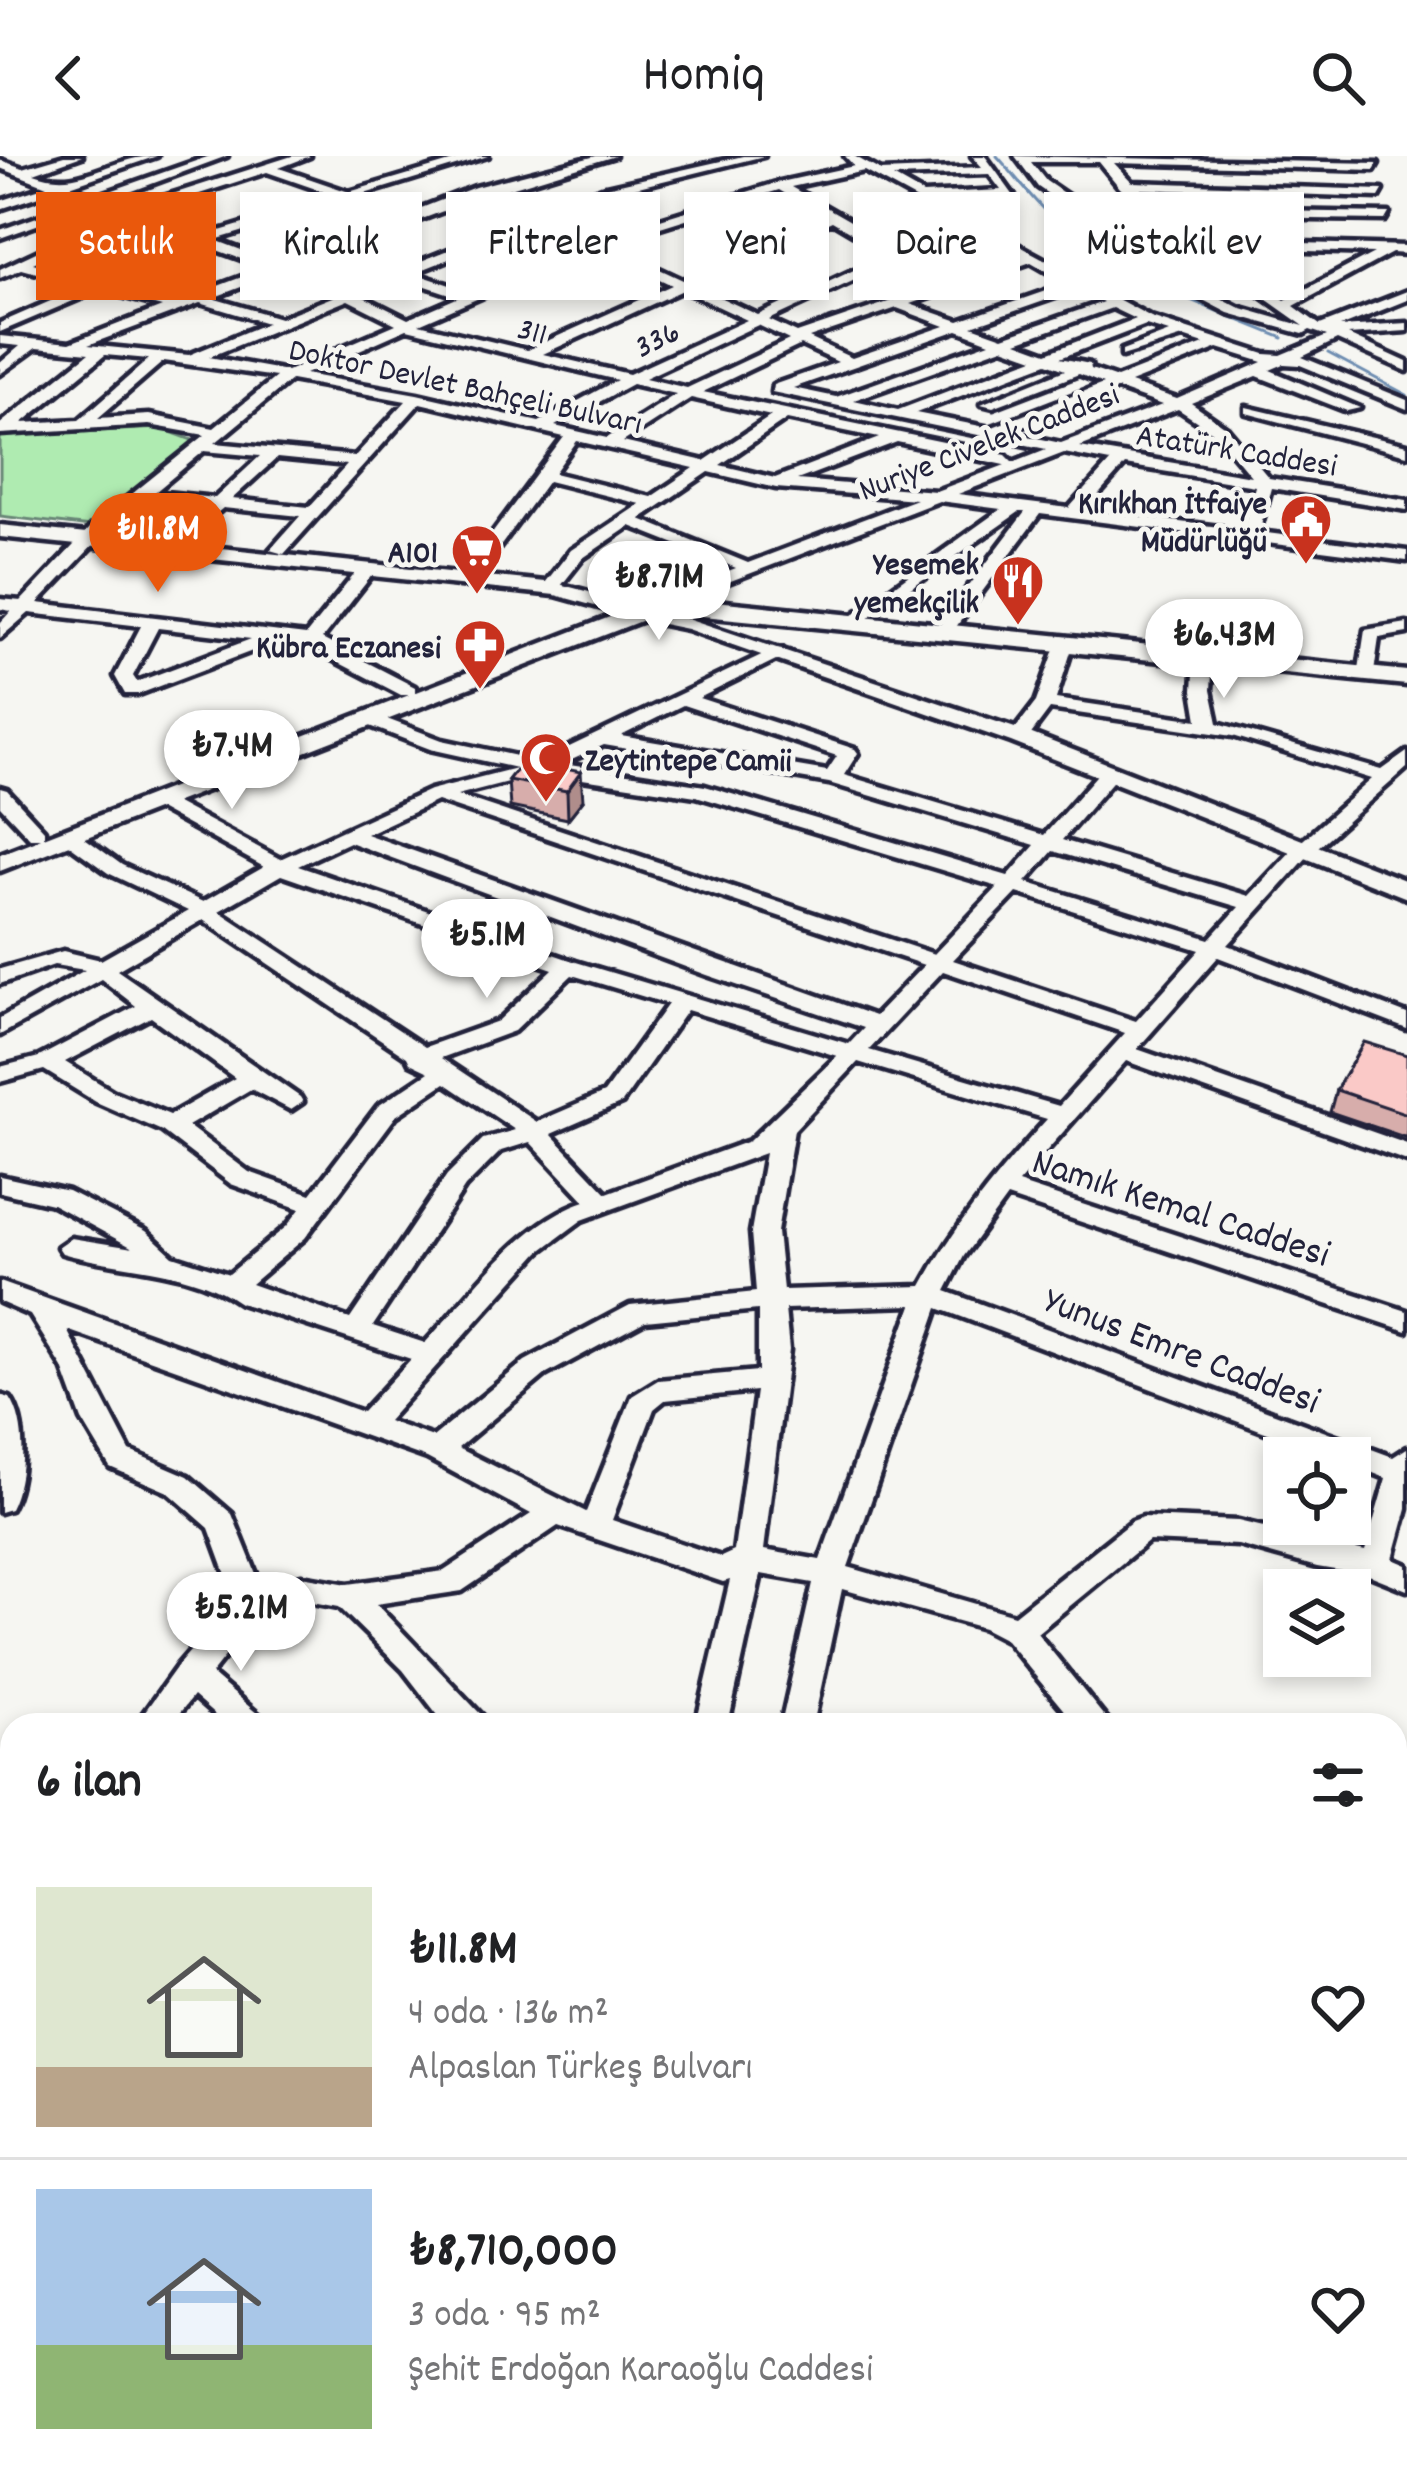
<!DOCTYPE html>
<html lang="tr">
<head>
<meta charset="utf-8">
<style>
  :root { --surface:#fff; --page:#f2f2f2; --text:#202124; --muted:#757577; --line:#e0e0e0; --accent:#ea580c }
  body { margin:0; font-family:Dekko,sans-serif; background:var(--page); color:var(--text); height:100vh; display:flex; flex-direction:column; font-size:45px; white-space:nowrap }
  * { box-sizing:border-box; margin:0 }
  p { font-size:39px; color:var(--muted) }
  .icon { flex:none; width:66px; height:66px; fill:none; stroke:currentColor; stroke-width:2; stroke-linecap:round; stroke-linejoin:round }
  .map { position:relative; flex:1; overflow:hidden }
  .panel { position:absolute; left:0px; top:1557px; width:1407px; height:771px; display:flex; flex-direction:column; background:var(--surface); border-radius:36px 36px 0 0; box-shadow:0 6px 18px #0003 }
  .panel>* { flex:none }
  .banner { position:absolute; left:36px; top:36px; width:1335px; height:108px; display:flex; gap:24px }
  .controls { position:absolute; left:1263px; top:1281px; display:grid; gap:24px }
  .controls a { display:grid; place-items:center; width:108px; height:108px; border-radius:0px; background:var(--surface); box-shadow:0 6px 18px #0003; font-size:60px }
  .price { position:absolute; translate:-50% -102px; padding:0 27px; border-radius:42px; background:#fff; color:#222; font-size:39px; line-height:78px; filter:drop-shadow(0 3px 6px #0008) }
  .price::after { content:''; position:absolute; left:50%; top:72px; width:36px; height:27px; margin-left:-18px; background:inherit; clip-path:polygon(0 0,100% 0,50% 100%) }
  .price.on { background:var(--accent); color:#fff }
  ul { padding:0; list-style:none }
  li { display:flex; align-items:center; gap:36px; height:300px; padding:0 36px }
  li+li { border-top:3px solid var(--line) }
  li span { display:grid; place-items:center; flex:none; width:336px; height:240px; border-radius:0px; color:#555 }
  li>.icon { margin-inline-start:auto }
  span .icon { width:144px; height:144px; fill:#fffc; stroke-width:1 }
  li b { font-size:51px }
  h2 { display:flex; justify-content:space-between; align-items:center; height:144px; padding:0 36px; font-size:51px }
  .tag { padding:0 42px; border-radius:0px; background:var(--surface); box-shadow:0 6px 18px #0003; font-size:42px; line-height:108px }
  .tag.on { background:var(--accent); color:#fff }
  header { display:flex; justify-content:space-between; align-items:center; height:156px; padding:0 36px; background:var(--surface); font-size:54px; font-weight:600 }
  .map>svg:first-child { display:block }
  .green { fill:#afebb1; stroke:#688676; stroke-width:3 }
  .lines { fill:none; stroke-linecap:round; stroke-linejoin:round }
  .stream { stroke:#6e8db1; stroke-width:3 }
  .minor-casing { stroke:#22223b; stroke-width:9 }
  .major-casing { stroke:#22223b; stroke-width:9 }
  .minor { fill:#f6f6f2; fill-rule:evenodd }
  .major { fill:#f6f6f2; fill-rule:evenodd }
  .wall { fill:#d7adab; stroke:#22223b; stroke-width:3 }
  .shaded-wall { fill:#af8d8b; stroke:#22223b; stroke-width:3 }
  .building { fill:#fac9c7; stroke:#22223b; stroke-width:3 }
  .labels { text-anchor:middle; stroke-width:10; stroke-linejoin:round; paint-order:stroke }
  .far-street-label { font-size:33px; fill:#22223b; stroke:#f6f6f2 }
  .far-poi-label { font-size:33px; font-weight:bold; fill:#22223b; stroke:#f6f6f2; text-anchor:end }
  .street-label { font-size:39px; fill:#22223b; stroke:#f6f6f2 }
</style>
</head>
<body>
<header><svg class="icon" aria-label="back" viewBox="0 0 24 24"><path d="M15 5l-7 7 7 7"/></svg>Homiq<svg class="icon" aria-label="search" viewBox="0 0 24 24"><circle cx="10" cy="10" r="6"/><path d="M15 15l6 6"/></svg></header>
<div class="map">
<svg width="1407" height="2326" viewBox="0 0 1407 2326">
  <rect width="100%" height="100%" fill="#f6f6f2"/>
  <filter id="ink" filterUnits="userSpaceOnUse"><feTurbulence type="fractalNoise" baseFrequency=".00833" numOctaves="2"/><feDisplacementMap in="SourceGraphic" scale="24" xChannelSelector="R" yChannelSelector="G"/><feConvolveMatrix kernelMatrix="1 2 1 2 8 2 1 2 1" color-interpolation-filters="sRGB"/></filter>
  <g filter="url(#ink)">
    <path class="green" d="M 160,272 L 195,285 L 90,371 L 0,360 L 0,280 Z"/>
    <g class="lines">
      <path class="stream" d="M 997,0 C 1018,23 1036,49 1060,69 C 1124,121 1207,151 1283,182
        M 1328,197 L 1407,239"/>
      <g class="minor-casing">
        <path id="minor" d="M 64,0 L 82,0 L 34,17 C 82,35 108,0 157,0 L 70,30 L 96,40 L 210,0 L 227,0 L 108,44 L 129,52 L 292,0 L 310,0 L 279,12 L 349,36 L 470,0 L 488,0 L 215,84 L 278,108 L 475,31 L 596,0 L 615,0 L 494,37 L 540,57 L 602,32 L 743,0 L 764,0 L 610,38 L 550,62 L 596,83 L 776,27 L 854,10 L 845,0 L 854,0 L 881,15 L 982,11 L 972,0 L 985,0 L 1014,40 L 935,44 L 1151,161 L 1265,198 L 1281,199 L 1327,180 L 1310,174 L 1303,178 L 1228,157 L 1134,108 L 1105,77 L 1038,31 L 1015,0 L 1378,7 L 1374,14 L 1114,7 L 1132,26 L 1383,34 L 1379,41 L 1140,33 L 1160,53 L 1389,57 L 1385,64 L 1168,61 L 1199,84 L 1407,90 L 1407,98 L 1392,97 L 1294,150 L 1320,169 L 1407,135 L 1407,144 L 1340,171 L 1407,167 L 1407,175 L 1348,179 L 1407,206 L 1407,215 L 1337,184 L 1302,201 L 1407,244 L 1407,253 L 1300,209 L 1284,208 L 1270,214 L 1360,252 L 1347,255 L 1257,220 L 1191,247 L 1227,272 L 1269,322 L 1407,344 L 1407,354 L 1271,332 L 1259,376 L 1407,395 L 1407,405 L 1040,358 L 950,479 L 944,480 L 935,475 L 1025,356 L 1019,356 L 855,471 L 846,466 L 849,462 L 1001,353 L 939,345 L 668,449 L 662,448 L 662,440 L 736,412 L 630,370 L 583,402 L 560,431 L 548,431 L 545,427 L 571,394 L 640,348 L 548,325 L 477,422 L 471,423 L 462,418 L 564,281 L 420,247 L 284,398 L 270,394 L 300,360 L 223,352 L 178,390 L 170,385 L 172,381 L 206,350 L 144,344 L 103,379 L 38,447 L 306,479 L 361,410 L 367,409 L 376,414 L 322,483 L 415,531 L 415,539 L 401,539 L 307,490 L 276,486 L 139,538 L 125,538 L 115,520 L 141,470 L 29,457 L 0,482 L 0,467 L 11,455 L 0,453 L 0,443 L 21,445 L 91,371 L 205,279 L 149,269 L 0,278 L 0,268 L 89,197 L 36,192 L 0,218 L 0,207 L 20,190 L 0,188 L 0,180 L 70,187 L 162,151 L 99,134 L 0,176 L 0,167 L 85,130 L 22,113 L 0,122 L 0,113 L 119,57 L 96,48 L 0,82 L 0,74 L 85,44 L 58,34 L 0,53 L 0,45 L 47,30 L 0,12 L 0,4 L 23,12 ZM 1031,6 L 1099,6 L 1120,32 L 1165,72 L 1304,170 L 1238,151 L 1144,102 L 1113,71 L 1046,25 ZM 864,15 L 983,80 L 901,94 L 791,31 ZM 267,16 L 336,40 L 203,80 L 141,57 ZM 989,18 L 1001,34 L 923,38 L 893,21 ZM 779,34 L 823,60 L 683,124 L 606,88 ZM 483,40 L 529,62 L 401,113 L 340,94 ZM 130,61 L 191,84 L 97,125 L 33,107 ZM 832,65 L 888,98 L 758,159 L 694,129 ZM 539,67 L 584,87 L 471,136 L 414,117 ZM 994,86 L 1021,101 L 797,177 L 769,164 L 898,104 L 911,110 L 918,106 L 911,101 ZM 203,89 L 266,112 L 175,146 L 111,129 ZM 594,92 L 672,129 L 527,194 L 419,168 ZM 1211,92 L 1374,97 L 1285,144 ZM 328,98 L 389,118 L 349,134 L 290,113 ZM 1031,106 L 1064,125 L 1057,131 L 959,165 L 910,148 ZM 278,117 L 337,139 L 280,162 L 212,142 ZM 402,122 L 459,141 L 408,163 L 360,139 ZM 1074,130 L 1103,146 L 1003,181 L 972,170 L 1067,137 ZM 683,134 L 747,164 L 629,218 L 543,198 ZM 348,144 L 396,168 L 287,215 L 209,201 ZM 200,147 L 267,167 L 189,199 L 88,189 ZM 897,152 L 945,170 L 852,202 L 809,182 ZM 1112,152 L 1135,163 L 1047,197 L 1017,186 ZM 758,169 L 789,184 L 687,232 L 645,222 ZM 1146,169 L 1169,176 L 1122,194 L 1122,200 L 1183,181 L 1204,188 L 1117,222 L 1091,213 L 1090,208 L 1060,202 ZM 407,173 L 617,224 L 539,266 L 417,238 L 305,218 ZM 958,174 L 990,186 L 836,241 L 793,232 ZM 801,189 L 838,206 L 773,229 L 772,236 L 1046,293 L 1013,306 L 1006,299 L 703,236 ZM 1003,191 L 1034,202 L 898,254 L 854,244 ZM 1218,192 L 1263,206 L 1177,243 L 1130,227 ZM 105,199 L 149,203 L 79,264 L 22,267 ZM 164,205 L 276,221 L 214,272 L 149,259 L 98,262 ZM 1047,207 L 1065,214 L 981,248 L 993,251 L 1079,218 L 1103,228 L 990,272 L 916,257 ZM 291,224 L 406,245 L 355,300 L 215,287 ZM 632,228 L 676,238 L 607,282 L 555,270 ZM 1117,233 L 1162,249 L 1061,287 L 1008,276 ZM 691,242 L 771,260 L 704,305 L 623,286 ZM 1178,253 L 1216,278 L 1251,320 L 1080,291 ZM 787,263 L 879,282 L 775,322 L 720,309 ZM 577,285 L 694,312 L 651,341 L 554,317 ZM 897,286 L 1005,309 L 936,335 L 797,324 ZM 204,295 L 260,300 L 215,342 L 155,336 ZM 1064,297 L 1110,306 L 1069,352 L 958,338 ZM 277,302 L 347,309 L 309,351 L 232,343 ZM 1125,309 L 1255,330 L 1243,374 L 1085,354 ZM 709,316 L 776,332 L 916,343 L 748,407 L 640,363 ZM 158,472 L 251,483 L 137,526 L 133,520 Z
          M 1246,251 L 1407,289 L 1407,299 L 1246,257 Z
          M 1407,467 L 1407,477 L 1379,482 L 1374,516 L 1358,520 L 1365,474 Z
          M 1059,482 L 1074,486 L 1056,543 L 1198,564 L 1193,534 L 1195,501 L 1204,496 L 1213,501 L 1211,534 L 1218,567 L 1382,614 L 1407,596 L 1407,612 L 1309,699 L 1228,789 L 1407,858 L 1407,873 L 1218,801 L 1137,893 L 1407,988 L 1407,1005 L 1126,905 L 1018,1027 L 1407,1155 L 1407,1175 L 1007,1041 L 964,1100 L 946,1135 L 1393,1301 L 1407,1292 L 1407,1352 L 1393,1403 L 1407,1409 L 1407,1434 L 1372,1420 L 1317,1411 L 1238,1389 L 1149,1385 L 1037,1477 L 1111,1569 L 1076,1569 L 1006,1484 L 983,1472 L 842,1433 L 813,1569 L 781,1569 L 813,1427 L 761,1418 L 728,1569 L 696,1569 L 730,1424 L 723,1426 L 558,1370 L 462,1435 L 376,1448 L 491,1569 L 444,1567 L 403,1514 L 339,1451 L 301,1444 L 261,1455 L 211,1518 L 259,1559 L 264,1569 L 226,1569 L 193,1540 L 170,1569 L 135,1569 L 178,1509 L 235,1443 L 209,1372 L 168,1336 L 110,1311 L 82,1264 L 63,1212 L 30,1159 L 0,1146 L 0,1126 L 362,1256 L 411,1203 L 240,1147 C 187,1110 121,1114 62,1097 L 58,1091 L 71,1082 L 133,1092 L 52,1048 L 0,1036 L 0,1020 L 68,1035 L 146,1075 L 173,1100 L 229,1118 L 287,1070 L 300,1053 L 231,1028 L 162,975 L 96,946 L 44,914 L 0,926 L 0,911 L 39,901 L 136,850 L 101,823 L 0,879 L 0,862 L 85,814 L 54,809 L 0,828 L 0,813 L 63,795 L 101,804 L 188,755 L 108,717 L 64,685 L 64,677 L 78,677 L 122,709 L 203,746 L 264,711 L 153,650 L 153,642 L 167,642 L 280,703 L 430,634 L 516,612 L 430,593 L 365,568 L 365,560 L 379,560 L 442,584 L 540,605 L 776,492 L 782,493 L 782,501 L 699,542 L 855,593 L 858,597 L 844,619 L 1044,679 L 1103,612 L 1117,612 L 1117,620 L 1062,684 L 1249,740 L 1295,691 L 1372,623 L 1233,580 L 1050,553 L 1026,585 L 1012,585 L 1009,581 L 1036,546 ZM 683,549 L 837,600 L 827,615 L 621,580 ZM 604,589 L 829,627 L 1035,689 L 1008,720 L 705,630 L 563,608 ZM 542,617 L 696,640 L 998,731 L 934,798 L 457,639 ZM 437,645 L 924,809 L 875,860 L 366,678 ZM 349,686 L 707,819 L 864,872 L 849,888 L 576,806 L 298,710 ZM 1053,695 L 1239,751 L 1210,783 L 1026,726 ZM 281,719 L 553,813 L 498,865 L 425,891 L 219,755 ZM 1017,737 L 1200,794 L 1136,865 L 953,804 ZM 203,764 L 407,901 L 410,907 L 429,916 L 378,950 L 311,1038 L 249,1016 L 188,970 L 251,933 L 291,954 L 303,946 L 300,941 L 117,814 ZM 943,815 L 1125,877 L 1059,950 L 869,894 ZM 572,819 L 668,848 L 604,937 L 537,966 L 441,902 L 514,875 ZM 687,854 L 837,900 L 749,985 L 607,1037 L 551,978 L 622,947 ZM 151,861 L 235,922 L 170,959 L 114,936 L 65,906 ZM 858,906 L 1047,963 C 1000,1015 956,1067 922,1130 L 783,1134 L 777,1076 L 794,974 ZM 445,927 L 515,974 L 483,983 L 447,1019 L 350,1163 L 251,1128 L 305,1082 L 396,960 ZM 530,986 L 585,1045 C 519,1067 472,1137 425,1187 L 373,1170 L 465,1031 L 501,995 ZM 765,997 L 751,1076 L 756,1136 L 630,1149 L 525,1205 L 433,1281 L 387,1265 L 539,1096 L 582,1064 ZM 912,1149 L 820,1404 L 764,1394 L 789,1194 L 785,1153 ZM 938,1152 L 1334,1302 L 1350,1302 L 1350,1308 L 1386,1322 L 1365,1395 L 1238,1365 L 1143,1361 L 1132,1365 L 1014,1459 L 848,1411 ZM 758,1154 L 758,1215 L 658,1224 L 632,1240 L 586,1356 L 458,1292 L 545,1219 L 645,1165 ZM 67,1174 L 427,1302 L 531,1358 L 444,1415 L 348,1428 L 301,1420 L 261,1430 L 232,1358 L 188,1320 L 130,1295 ZM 756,1235 L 734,1395 L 721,1401 L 612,1364 L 654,1253 L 665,1244 Z
          M 0,632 L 7,634 L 44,674 L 44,682 L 30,682 L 0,650 Z
          M 0,1239 L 10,1242 C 28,1268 25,1324 10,1353 L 0,1356 Z
          M 1395,1704 L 1407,1704 L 1407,1734 L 1395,1734 Z
          M 12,1727 L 12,1768 L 0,1773 L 0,1732 Z
          M 1395,1841 L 1407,1841 L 1407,1875 L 1395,1875 Z
          M 1395,2000 L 1407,2005 L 1407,2059 L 1395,2054 Z
          M 12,2064 L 12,2124 L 0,2129 L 0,2069 Z
          M 1407,2176 L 1407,2218 L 1395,2223 L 1395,2181 Z
          M 12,2217 L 12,2259 L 0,2262 L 0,2220 Z
          M 231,2316 L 276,2316 L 272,2326 L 227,2326 Z
          M 458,2316 L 500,2316 L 497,2326 L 455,2326 Z
          M 627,2316 L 681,2316 L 685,2326 L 631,2326 Z
          M 781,2316 L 823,2316 L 820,2326 L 778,2326 Z
          M 1065,2316 L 1107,2316 L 1105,2326 L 1063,2326 Z
          M 1137,2316 L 1207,2316 L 1203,2326 L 1141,2326 Z"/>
      </g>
      <g class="major-casing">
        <path id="major" d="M 0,369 L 555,427 L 616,443 L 646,431 L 676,441 L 1407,515 L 1407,529 L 672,457 L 1027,576 L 1407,725 L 1407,742 L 1011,586 L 687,473 L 643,464 L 0,715 L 0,698 L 620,457 L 555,439 L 0,381 ZM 642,444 L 657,447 L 635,448 Z"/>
      </g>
      <use href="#minor" class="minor"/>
      <use href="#major" class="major"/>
    </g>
    <path class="wall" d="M 523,605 L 583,644 L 568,663 L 510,651 L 508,624 Z
      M 1407,899 L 1407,982 L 1330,956 L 1336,934 Z"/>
    <path class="shaded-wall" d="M 581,616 L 583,644 L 568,663 L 567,635 Z"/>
    <path class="building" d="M 523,605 L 581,616 L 567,635 L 508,624 Z
      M 1364,886 L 1407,899 L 1407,958 L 1336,934 Z"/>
  </g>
  <defs>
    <g id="civic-pin" transform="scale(2.7)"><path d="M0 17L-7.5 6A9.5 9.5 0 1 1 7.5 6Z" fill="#c8321e" stroke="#f6f6f2"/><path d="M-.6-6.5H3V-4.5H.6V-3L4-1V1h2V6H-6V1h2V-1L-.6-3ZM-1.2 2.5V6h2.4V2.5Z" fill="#fff"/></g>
    <g id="supermarket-pin" transform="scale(2.7)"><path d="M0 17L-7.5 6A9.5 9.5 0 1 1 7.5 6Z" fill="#c8321e" stroke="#f6f6f2"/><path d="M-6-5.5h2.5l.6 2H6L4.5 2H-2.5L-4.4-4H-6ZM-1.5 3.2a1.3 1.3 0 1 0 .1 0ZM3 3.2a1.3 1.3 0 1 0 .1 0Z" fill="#fff"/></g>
    <g id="restaurant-pin" transform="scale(2.7)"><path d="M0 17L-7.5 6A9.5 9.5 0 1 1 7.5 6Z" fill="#c8321e" stroke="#f6f6f2"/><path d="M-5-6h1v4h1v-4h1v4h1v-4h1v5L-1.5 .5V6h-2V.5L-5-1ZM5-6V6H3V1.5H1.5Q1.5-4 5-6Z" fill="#fff"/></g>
    <g id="pharmacy-pin" transform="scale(2.7)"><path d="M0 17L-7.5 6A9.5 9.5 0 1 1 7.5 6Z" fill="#c8321e" stroke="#f6f6f2"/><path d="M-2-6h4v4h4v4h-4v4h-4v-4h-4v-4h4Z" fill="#fff"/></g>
    <g id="mosque-pin" transform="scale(2.7)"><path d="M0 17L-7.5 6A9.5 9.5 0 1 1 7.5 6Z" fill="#c8321e" stroke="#f6f6f2"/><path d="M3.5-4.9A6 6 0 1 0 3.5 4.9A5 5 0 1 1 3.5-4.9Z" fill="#fff"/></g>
  </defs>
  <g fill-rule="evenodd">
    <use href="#civic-pin" x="1306" y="364"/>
    <use href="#supermarket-pin" x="477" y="394"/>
    <use href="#restaurant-pin" x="1018" y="425"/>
    <use href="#pharmacy-pin" x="480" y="489"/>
    <use href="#mosque-pin" x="546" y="602"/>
  </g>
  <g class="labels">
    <g class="far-street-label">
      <text transform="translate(533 173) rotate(14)" y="12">311</text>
      <text transform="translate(656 181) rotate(-26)" y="12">336</text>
      <text transform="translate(466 228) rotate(12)" y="12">Doktor Devlet Bahçeli Bulvarı</text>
      <text transform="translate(988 284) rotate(-21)" y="12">Nuriye Civelek Caddesi</text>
      <text transform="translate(1237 292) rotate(9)" y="12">Atatürk Caddesi</text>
    </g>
    <g class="far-poi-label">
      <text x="1267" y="357">Kırıkhan İtfaiye<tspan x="1267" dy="38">Müdürlüğü</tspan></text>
      <text x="438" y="406">A101</text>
      <text x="979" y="418">Yesemek<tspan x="979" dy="38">yemekçilik</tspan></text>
      <text x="441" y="501">Kübra Eczanesi</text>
      <text x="585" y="614" text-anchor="start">Zeytintepe Camii</text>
    </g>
    <g class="street-label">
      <text transform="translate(1182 1049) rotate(18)" y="14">Namık Kemal Caddesi</text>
      <text transform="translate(1183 1192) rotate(21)" y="14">Yunus Emre Caddesi</text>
    </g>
  </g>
</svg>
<div class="controls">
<a><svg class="icon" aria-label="locate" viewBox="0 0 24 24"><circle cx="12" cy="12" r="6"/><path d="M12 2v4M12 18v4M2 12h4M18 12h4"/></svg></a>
<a><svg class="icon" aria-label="layers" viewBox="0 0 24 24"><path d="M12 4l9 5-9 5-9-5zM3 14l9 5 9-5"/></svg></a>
</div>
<b class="price on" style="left:158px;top:439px">₺11.8M</b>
<b class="price" style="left:659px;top:487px">₺8.71M</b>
<b class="price" style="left:1224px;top:545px">₺6.43M</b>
<b class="price" style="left:232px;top:656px">₺7.4M</b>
<b class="price" style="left:487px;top:845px">₺5.1M</b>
<b class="price" style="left:241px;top:1518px">₺5.21M</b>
<div class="banner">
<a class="tag on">Satılık</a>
<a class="tag">Kiralık</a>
<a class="tag">Filtreler</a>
<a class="tag">Yeni</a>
<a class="tag">Daire</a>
<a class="tag">Müstakil ev</a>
</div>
<section class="panel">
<h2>6 ilan<svg class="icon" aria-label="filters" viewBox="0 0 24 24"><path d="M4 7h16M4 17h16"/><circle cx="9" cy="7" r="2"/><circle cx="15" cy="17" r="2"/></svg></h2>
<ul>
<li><span style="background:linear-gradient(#dfe7d0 75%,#b9a48a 0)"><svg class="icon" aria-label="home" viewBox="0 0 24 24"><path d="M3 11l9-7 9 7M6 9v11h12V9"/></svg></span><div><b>₺11.8M</b><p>4 oda · 136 m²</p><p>Alpaslan Türkeş Bulvarı</p></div><svg class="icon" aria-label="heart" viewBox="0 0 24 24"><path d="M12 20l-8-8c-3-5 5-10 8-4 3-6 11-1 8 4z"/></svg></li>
<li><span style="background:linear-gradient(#a9c7e8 65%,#8fb573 0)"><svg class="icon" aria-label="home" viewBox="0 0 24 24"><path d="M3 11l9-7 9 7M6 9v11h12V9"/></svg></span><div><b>₺8,710,000</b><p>3 oda · 95 m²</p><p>Şehit Erdoğan Karaoğlu Caddesi</p></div><svg class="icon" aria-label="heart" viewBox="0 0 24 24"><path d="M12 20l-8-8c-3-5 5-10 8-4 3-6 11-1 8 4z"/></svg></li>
</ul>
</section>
</div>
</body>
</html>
